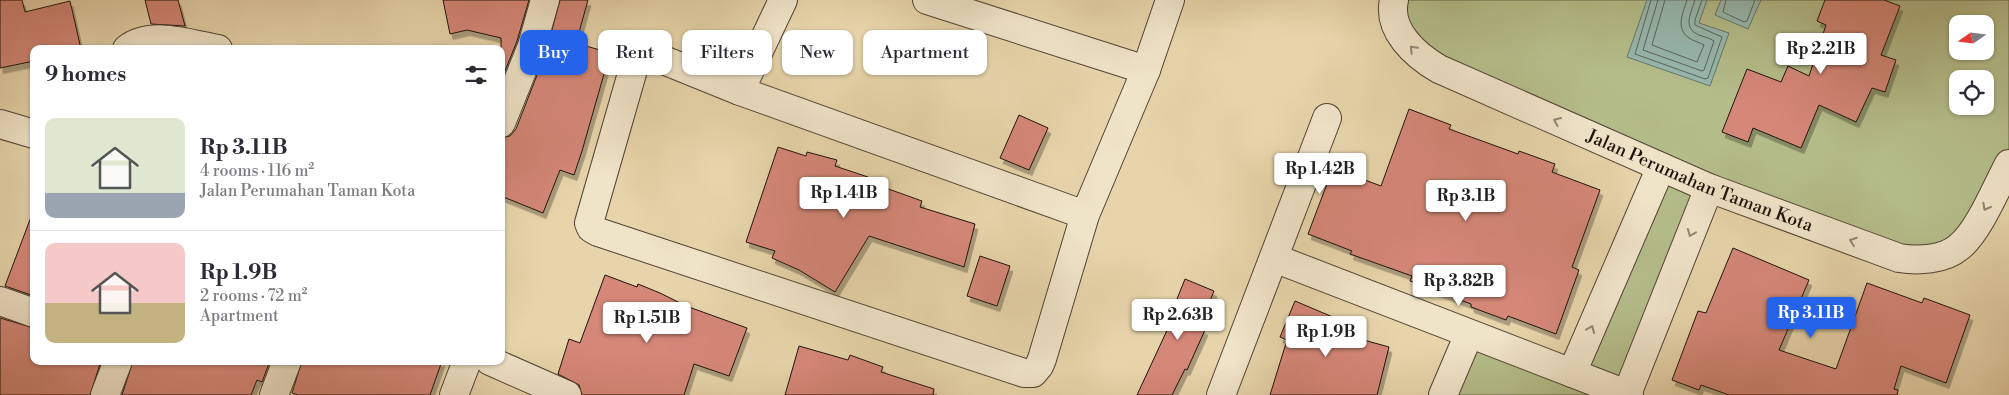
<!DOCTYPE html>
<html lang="en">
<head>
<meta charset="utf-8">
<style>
  :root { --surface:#fff; --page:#f7f7f7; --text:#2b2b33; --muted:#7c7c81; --line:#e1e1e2; --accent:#2563eb }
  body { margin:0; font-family:"Libre Bodoni",serif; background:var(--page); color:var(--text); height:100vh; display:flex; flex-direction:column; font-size:19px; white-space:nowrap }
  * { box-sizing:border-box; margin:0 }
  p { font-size:16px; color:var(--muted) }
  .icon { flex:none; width:28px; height:28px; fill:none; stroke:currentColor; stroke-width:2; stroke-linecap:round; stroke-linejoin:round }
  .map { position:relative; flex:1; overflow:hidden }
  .drawer { position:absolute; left:30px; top:45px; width:475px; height:320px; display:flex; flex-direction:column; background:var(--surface); border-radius:10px; box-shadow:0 1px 4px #0004 }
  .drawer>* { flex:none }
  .guide { position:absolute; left:520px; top:30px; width:475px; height:45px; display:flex; gap:10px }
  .needle { width:32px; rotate:256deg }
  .buttons { position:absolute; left:1949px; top:15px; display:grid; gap:10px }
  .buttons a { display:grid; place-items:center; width:45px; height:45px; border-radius:10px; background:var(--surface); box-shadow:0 1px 4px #0004; font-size:25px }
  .price { position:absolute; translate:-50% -42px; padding:0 11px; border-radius:5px; background:#fff; color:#222; font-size:16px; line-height:32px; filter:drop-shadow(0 1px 2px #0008) }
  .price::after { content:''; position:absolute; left:50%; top:30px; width:15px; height:11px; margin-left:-8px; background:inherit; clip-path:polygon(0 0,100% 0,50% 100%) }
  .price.active { background:var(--accent); color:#fff }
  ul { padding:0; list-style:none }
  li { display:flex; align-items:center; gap:15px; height:125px; padding:0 15px }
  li+li { border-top:1px solid var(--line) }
  li span { display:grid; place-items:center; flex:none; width:140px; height:100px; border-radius:10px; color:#555 }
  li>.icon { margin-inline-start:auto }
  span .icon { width:60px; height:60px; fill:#fffc; stroke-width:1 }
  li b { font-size:21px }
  h2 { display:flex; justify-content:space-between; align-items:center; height:60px; padding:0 15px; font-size:21px }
  .pill { padding:0 18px; border-radius:10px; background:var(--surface); box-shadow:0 1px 4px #0004; font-size:18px; line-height:45px }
  .pill.active { background:var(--accent); color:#fff }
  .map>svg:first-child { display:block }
  .green { fill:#b4bd8a; stroke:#69684a; fill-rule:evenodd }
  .water { fill:#97b8ae; stroke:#67766d }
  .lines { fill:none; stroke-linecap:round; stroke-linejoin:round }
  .shore { stroke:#5a665c; stroke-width:1 }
  .building { fill:#d58778; stroke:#1e130b; filter:url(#shadow) }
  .minor-casing { stroke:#504333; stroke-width:30 }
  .minor { stroke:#efe3c8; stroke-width:28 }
  .oneway { stroke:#918573 }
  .labels { text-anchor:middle; stroke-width:4; stroke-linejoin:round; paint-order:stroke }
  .street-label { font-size:18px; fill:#1e130b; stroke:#efe3c8 }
</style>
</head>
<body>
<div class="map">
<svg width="2009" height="395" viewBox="0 0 2009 395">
  <defs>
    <filter id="shadow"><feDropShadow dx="3" dy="5.5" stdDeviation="0" flood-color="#0004"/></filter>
  </defs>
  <rect width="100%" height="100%" fill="#e7d4aa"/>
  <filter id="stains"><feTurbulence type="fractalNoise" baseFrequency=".004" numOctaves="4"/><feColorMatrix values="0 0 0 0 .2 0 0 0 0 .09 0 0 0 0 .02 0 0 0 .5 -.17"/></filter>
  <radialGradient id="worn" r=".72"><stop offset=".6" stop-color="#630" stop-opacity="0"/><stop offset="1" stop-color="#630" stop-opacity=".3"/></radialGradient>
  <path class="green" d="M 1394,0 L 2009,0 L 2009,164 L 1971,235 L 1917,261 L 1709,188 L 1629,395 L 1443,395 L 1469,334 L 1572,373 L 1661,167 L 1425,61 ZM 1958,24 L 1985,24 L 1985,51 L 1958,51 ZM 1958,79 L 1985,79 L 1985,106 L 1958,106 Z"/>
  <path class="water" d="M 1647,0 L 1707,0 L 1699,23 L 1729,33 L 1710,86 L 1627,57 Z
    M 1721,0 L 1761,0 L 1748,29 L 1715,15 Z"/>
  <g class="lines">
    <path class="shore" d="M 1651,0 L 1635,54 L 1705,79 L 1708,78 L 1722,37 L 1695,25 L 1695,20 L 1702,0
      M 1658,0 L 1643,50 L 1702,71 L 1704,70 L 1714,41 C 1710,38 1704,37 1699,35 C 1682,28 1691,13 1695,0
      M 1665,0 L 1652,45 L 1697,62 L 1704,45 C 1699,42 1693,41 1689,38 C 1675,28 1683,13 1687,0
      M 1726,0 L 1723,12 L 1744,22 L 1747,21 L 1755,0"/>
  </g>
  <path class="building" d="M 0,0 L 22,0 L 25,12 L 70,1 L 81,49 L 34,49 L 34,61 L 0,68 Z
    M 145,0 L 178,0 L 185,26 L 151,24 Z
    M 443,0 L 529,0 L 517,41 L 501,81 L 501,38 L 467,30 L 450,34 Z
    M 560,0 L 588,0 L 576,43 L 610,53 L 582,151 L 574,175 L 560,170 L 543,213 L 501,196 L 501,138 L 510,136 L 516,129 L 546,52 Z
    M 1825,0 L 1884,0 L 1900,6 L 1881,55 L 1896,60 L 1885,92 L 1872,88 L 1856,122 L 1819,105 L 1801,148 L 1753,128 L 1748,142 L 1722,132 L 1747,69 L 1781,82 L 1788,66 L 1809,76 L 1826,25 L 1817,21 Z
    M 1409,109 L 1451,125 L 1449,129 L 1518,154 L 1519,151 L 1555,164 L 1552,172 L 1600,190 L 1572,267 L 1579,270 L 1556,334 L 1508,316 L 1506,320 L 1471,307 L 1471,304 L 1410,281 L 1412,276 L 1350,254 L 1352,251 L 1308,234 L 1333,168 L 1381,186 Z
    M 1019,115 L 1048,128 L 1029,170 L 1000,158 Z
    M 778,147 L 806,156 L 807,152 L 837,160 L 835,166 L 868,177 L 866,181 L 922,201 L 920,207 L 975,224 L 964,267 L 869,236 L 835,292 L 799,270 L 772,258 L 775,251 L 746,242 Z
    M 31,217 L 34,217 L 34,296 L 5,286 Z
    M 1733,248 L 1809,280 L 1779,350 L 1836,369 L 1867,283 L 1922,303 L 1924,298 L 1970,315 L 1946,383 L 1901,366 L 1894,389 L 1898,390 L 1897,395 L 1729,395 L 1701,385 L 1699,390 L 1672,380 L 1698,311 L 1706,313 Z
    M 980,256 L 1010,266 L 997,306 L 967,296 Z
    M 605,275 L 637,287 L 638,284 L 660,293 L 686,306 L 747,328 L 729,376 L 694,364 L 684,395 L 582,395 L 579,385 L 558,374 L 569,339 L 580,343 Z
    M 1185,279 L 1214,291 L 1199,327 L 1205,330 L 1187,370 L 1185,369 L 1172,395 L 1137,395 L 1176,311 L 1173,309 Z
    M 1295,301 L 1347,323 L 1342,334 L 1389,347 L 1377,395 L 1270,395 L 1287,340 L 1280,337 Z
    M 0,318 L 34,328 L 34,361 L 101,361 L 90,395 L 0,395 Z
    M 799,346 L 848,360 L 850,355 L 883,367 L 881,372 L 934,389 L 933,395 L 785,395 Z
    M 133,361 L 270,361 L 262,382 L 257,380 L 251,395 L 122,395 Z
    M 302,361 L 442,361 L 430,395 L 298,395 L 292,393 Z"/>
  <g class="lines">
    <g class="minor-casing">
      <g id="minor">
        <path d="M 927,0 L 1146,70"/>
        <path id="s1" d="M 1394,0 C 1387,30 1415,55 1439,69 L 1709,188 L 1899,258 C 1918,261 1944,260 1959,247 C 1979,231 1996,188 2009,164"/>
        <path d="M 127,49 C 151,30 190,44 218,49"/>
        <path d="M 740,91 L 783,0"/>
        <path d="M 501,123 L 532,46 L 545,0"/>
        <path d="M 0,124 L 34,134"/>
        <path d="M 1085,215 L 740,91 L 656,57 L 645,56 L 635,63 L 589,223 L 591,228 L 598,232 L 1024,373 L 1033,373 L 1039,366 L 1042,359 L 1085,215 L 1146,70 L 1170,0"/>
        <path d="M 1274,258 L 1629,395"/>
        <path d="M 0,301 L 34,313"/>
        <path d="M 490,361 L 567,395"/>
        <path d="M 1572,373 L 1661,167"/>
        <path d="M 1627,394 L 1709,188"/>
        <path d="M 105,395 L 118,361"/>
        <path d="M 274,395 L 287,361"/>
        <path d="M 454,395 L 467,361"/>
        <path d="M 1221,395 L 1327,118"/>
        <path d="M 1443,395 L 1469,334"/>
      </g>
    </g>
    <use href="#minor" class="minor"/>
  </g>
  <defs><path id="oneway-chevron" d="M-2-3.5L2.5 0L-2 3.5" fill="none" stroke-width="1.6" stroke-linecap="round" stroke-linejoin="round" transform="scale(1.25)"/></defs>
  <g class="oneway">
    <use href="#oneway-chevron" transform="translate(1413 49) rotate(-134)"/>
    <use href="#oneway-chevron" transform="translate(1557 121) rotate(-156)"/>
    <use href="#oneway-chevron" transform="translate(1986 207) rotate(118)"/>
    <use href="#oneway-chevron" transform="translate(1691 233) rotate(112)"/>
    <use href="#oneway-chevron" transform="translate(1853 241) rotate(-160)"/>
    <use href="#oneway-chevron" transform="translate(1591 329) rotate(-67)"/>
  </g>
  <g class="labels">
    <g class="street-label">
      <text dy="6" stroke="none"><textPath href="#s1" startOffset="372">Jalan Perumahan Taman Kota</textPath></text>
    </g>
  </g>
  <rect width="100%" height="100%" filter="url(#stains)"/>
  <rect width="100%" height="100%" fill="url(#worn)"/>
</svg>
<div class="buttons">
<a><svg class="needle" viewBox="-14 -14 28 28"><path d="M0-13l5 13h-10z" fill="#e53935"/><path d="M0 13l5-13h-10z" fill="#7c7c81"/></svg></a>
<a><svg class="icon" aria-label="locate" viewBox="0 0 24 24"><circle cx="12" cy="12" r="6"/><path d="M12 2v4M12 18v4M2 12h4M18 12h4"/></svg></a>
</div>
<b class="price" style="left:1821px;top:75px">Rp 2.21B</b>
<b class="price" style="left:1320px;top:195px">Rp 1.42B</b>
<b class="price" style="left:844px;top:219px">Rp 1.41B</b>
<b class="price" style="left:1466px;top:222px">Rp 3.1B</b>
<b class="price" style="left:1459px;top:307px">Rp 3.82B</b>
<b class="price active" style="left:1811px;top:339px">Rp 3.11B</b>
<b class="price" style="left:1178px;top:341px">Rp 2.63B</b>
<b class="price" style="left:647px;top:344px">Rp 1.51B</b>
<b class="price" style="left:1326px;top:358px">Rp 1.9B</b>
<div class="guide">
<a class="pill active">Buy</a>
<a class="pill">Rent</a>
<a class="pill">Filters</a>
<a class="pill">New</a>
<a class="pill">Apartment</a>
</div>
<section class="drawer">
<h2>9 homes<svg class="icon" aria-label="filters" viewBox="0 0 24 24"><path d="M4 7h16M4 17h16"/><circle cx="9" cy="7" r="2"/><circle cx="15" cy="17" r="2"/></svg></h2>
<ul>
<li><span style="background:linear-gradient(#dfe7d0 75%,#9aa5b1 0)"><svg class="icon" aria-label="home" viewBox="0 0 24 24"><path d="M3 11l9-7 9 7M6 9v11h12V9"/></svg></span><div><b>Rp 3.11B</b><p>4 rooms · 116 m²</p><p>Jalan Perumahan Taman Kota</p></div></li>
<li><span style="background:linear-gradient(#f6c9c9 60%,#c2b280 0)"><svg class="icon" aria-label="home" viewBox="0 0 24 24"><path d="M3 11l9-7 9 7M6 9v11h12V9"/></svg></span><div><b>Rp 1.9B</b><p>2 rooms · 72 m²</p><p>Apartment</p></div></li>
</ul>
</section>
</div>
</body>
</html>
